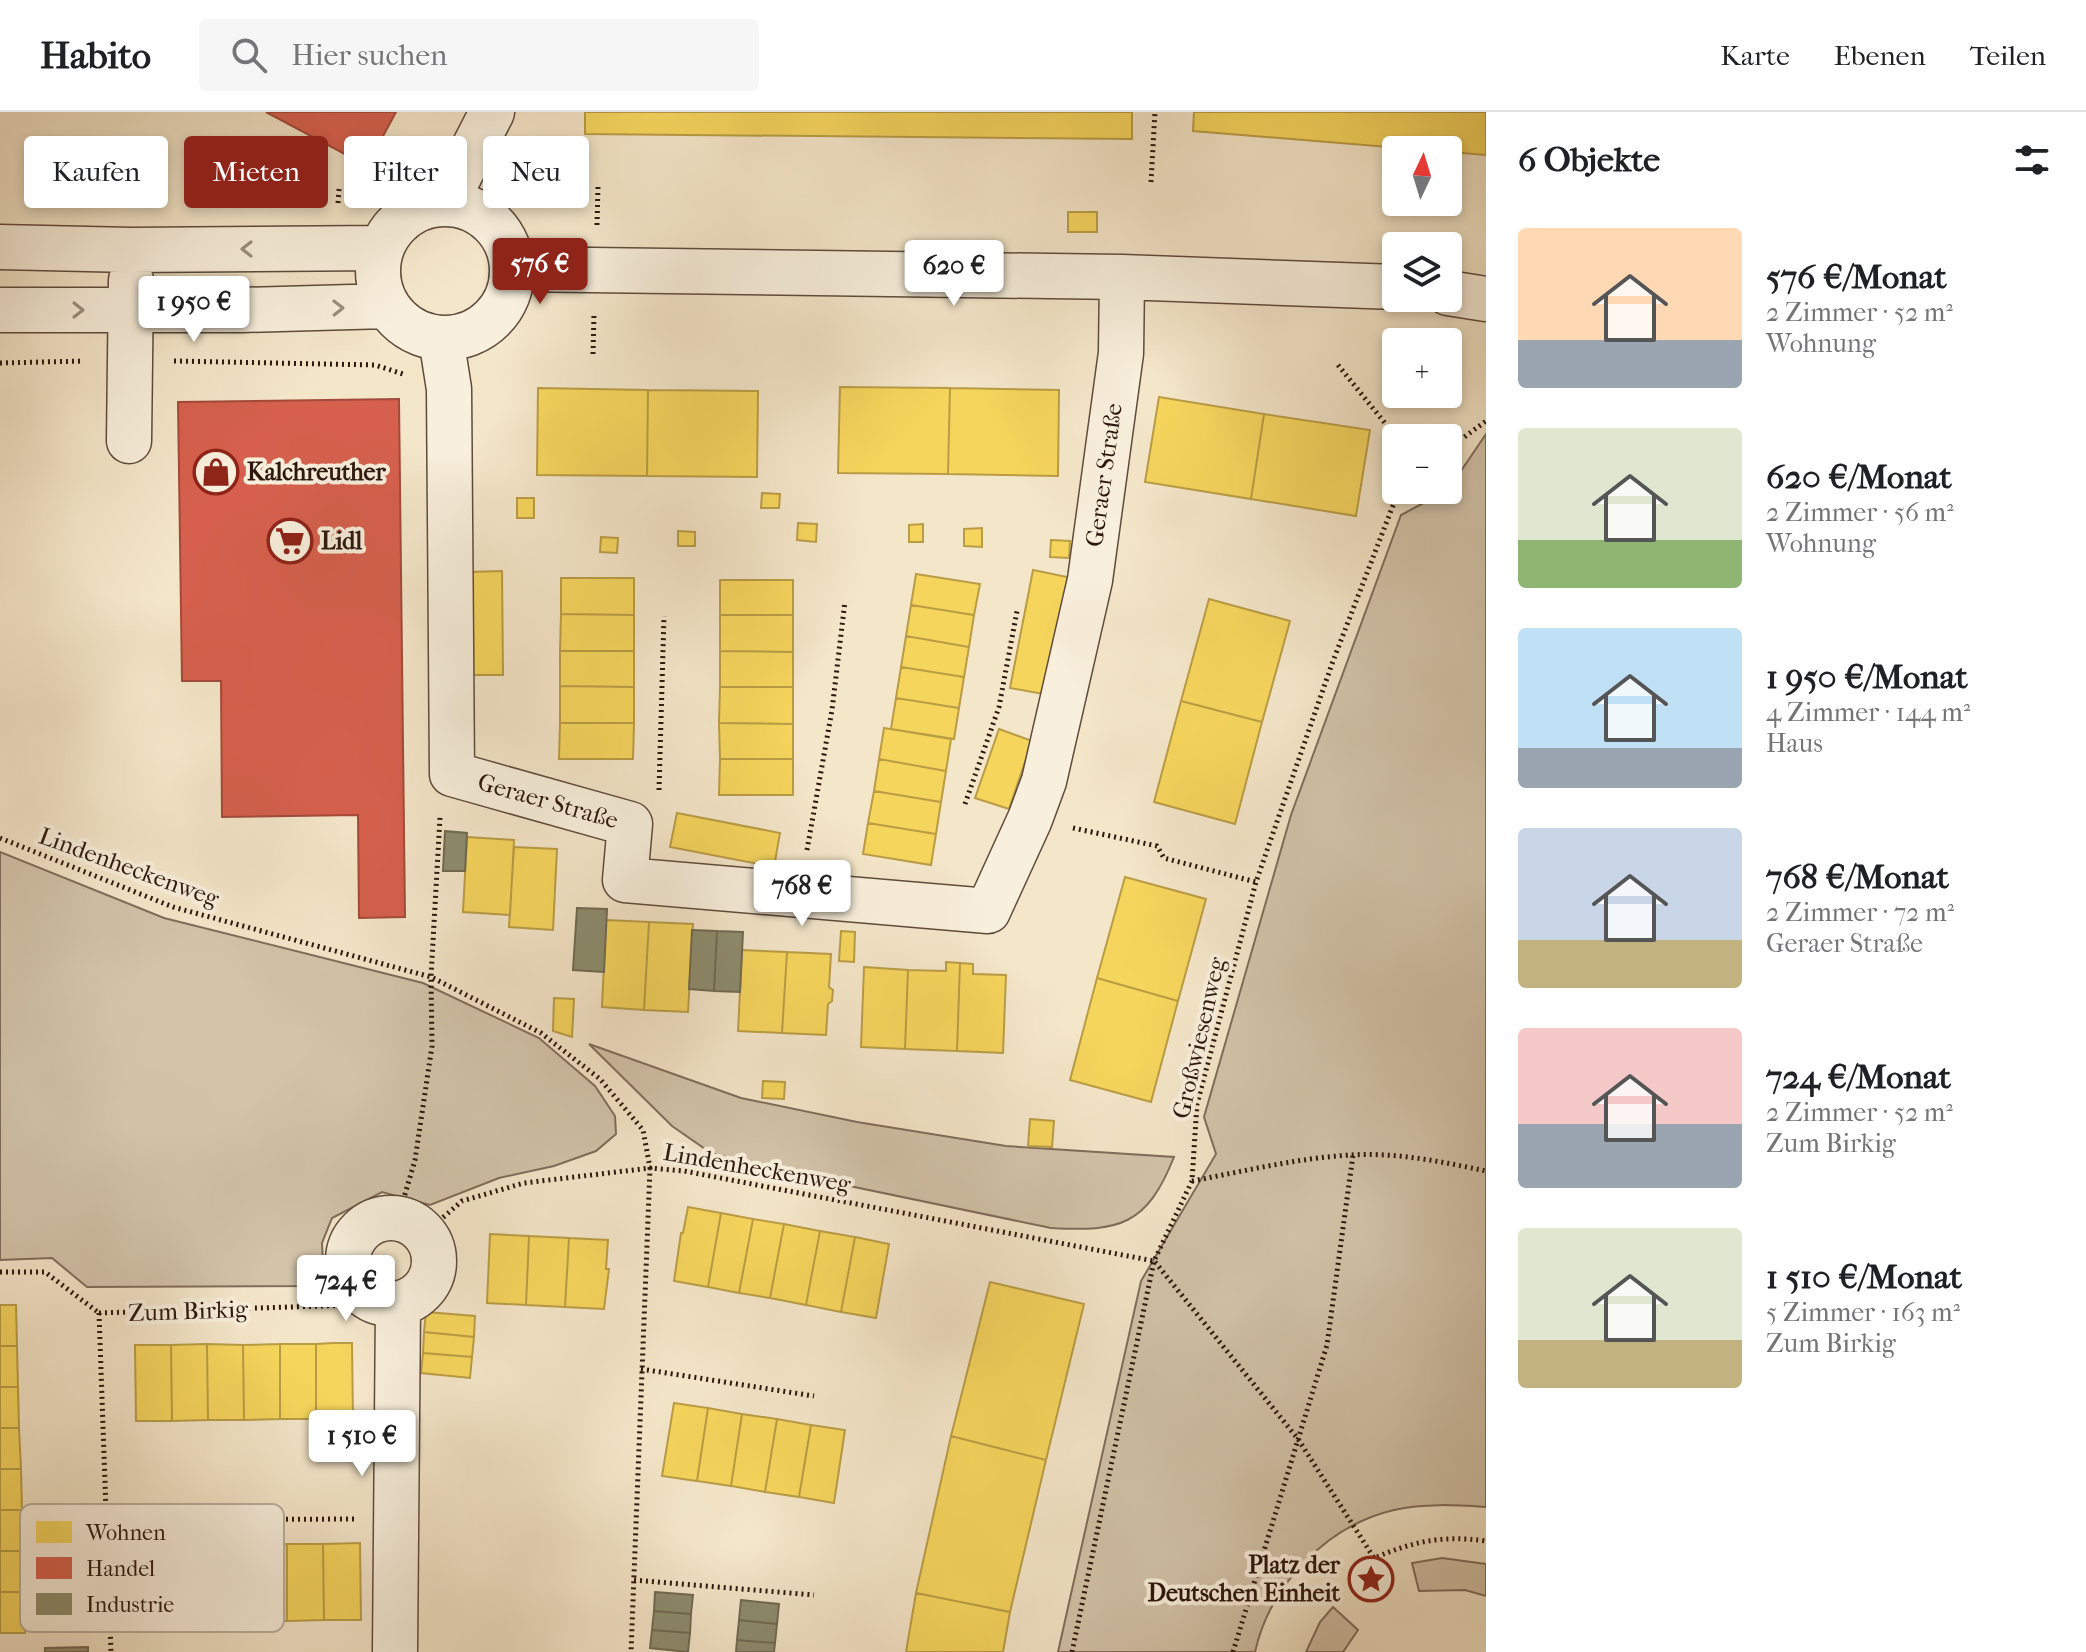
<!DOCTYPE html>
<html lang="de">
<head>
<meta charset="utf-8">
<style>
  :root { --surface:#fff; --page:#f6f6f6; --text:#202124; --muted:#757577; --line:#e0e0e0; --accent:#8f2418 }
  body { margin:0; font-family:"IM FELL French Canon",serif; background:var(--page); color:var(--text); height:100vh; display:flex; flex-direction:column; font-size:30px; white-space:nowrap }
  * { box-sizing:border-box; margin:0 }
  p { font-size:26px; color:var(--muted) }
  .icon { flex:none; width:44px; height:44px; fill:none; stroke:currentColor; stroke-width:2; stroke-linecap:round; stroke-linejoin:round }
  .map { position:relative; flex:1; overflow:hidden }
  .drawer { display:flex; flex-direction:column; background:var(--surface); width:600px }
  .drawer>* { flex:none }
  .banner { position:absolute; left:24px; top:24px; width:760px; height:72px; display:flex; gap:16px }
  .needle { width:52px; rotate:4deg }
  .tools { position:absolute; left:1382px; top:24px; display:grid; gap:16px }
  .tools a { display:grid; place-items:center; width:80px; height:80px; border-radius:8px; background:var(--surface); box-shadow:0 4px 12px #0003; font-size:40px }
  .price { position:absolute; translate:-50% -68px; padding:0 18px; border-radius:8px; background:#fff; color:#222; font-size:26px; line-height:52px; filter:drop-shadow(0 2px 4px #0008) }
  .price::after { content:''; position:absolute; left:50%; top:48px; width:24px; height:18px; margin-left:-12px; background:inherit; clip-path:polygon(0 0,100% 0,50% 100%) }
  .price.selected { background:var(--accent); color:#fff }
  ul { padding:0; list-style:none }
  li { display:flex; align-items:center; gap:24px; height:200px; padding:0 32px }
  li span { display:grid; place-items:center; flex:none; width:224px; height:160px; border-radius:8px; color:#555 }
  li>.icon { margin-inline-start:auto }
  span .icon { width:96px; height:96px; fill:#fffc; stroke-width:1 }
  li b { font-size:34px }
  h2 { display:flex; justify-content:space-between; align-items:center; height:96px; padding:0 32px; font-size:34px }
  .tag { padding:0 28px; border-radius:8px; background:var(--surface); box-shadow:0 4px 12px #0003; font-size:28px; line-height:72px }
  .tag.selected { background:var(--accent); color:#fff }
  header { display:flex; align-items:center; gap:48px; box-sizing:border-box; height:112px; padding:0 40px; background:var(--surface); border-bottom:2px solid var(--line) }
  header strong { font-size:38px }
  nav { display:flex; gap:44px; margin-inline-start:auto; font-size:28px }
  .search { width:560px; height:72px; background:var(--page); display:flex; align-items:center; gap:20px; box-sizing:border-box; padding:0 28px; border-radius:8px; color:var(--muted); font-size:30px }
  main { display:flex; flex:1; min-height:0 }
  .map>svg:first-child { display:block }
  .green { fill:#d2c3a9; stroke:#806d5c; stroke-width:2 }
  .homes { fill:#f6d55c; stroke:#ba9c45; stroke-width:2 }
  .shops { fill:#d6604d; stroke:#a34a3a; stroke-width:2 }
  .industry { fill:#8c8c6e; stroke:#706951; stroke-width:2 }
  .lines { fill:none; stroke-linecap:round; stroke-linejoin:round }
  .minor-casing { stroke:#5f4b3d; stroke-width:47 }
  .path { stroke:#2d170e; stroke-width:5; stroke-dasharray:2 4; stroke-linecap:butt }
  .minor { stroke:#f8efdc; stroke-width:44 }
  .oneway { stroke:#9d8e7f }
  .labels { text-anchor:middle; stroke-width:8; stroke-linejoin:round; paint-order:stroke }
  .poi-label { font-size:24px; font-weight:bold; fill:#2d170e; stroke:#f8efdc; text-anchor:start }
  .street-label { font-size:24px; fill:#2d170e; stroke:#f8efdc }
  .key { fill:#f8efdc; stroke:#bbae9e; stroke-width:2 }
  .key-label { font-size:22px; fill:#2d170e }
</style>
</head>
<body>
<header>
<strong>Habito</strong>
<div class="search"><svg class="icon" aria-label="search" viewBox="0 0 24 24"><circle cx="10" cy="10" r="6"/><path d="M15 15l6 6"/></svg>Hier suchen</div>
<nav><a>Karte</a><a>Ebenen</a><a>Teilen</a></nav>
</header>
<main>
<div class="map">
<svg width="1486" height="1540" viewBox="0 0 1486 1540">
  <rect width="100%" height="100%" fill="#f4e6c9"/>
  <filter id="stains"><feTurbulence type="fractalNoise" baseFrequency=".0025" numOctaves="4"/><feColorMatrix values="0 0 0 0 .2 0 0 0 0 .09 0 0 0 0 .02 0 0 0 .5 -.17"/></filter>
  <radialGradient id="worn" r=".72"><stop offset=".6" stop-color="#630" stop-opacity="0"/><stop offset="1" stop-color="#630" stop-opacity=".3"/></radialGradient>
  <path class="green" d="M 1486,322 L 1486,1395 C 1455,1393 1424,1391 1394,1398 C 1326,1414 1270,1473 1255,1540 L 1058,1540 L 1141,1169 L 1216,1042 L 1204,1005 L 1291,703 L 1401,403 L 1448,378 Z
    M 0,740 L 164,806 L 423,871 L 539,926 L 595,974 L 615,1004 L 616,1022 L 596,1039 L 554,1054 L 499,1066 L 430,1093 L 382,1080 L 332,1106 L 322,1131 L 324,1174 L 87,1175 L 52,1146 L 0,1148 Z
    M 589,932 L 741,986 L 857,1010 L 1006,1034 L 1174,1045 C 1147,1113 1120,1120 1051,1116 L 768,1057 L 711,1041 L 672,1014 Z
    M 1442,1446 L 1486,1452 L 1486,1484 L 1465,1478 L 1419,1479 L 1412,1451 Z
    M 1333,1495 L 1358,1518 L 1343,1540 L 1306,1540 L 1320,1510 Z"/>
  <path class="homes" d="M 585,0 L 1132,0 L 1132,27 L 585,22 Z
    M 1194,0 L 1486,0 L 1486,43 L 1193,19 Z
    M 1068,100 L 1097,100 L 1097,120 L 1068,120 Z
    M 840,275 L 950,276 L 948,362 L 838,361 Z
    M 538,276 L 648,278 L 647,364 L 537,363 Z
    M 950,276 L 1059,278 L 1058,364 L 948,362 Z
    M 648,278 L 758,279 L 757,365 L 647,364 Z
    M 1159,285 L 1264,302 L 1251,387 L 1145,370 Z
    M 1264,302 L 1370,318 L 1356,404 L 1251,387 Z
    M 762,381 L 780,382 L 779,396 L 761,396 Z
    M 517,386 L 534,386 L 534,406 L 517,406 Z
    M 798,411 L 817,412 L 816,430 L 797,428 Z
    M 923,412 L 923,430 L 909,430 L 909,413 Z
    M 982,416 L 982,435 L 964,434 L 964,417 Z
    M 678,419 L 695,420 L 695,434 L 678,434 Z
    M 601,425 L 618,426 L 617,441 L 600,440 Z
    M 1051,428 L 1070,429 L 1069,446 L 1050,445 Z
    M 1033,458 L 1072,466 L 1049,583 L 1010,576 Z
    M 502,459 L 503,563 L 468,563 L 467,460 Z
    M 916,462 L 980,472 L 974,503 L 911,493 Z
    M 561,466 L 634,466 L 634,503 L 561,502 Z
    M 720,468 L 793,468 L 793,503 L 720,503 Z
    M 1209,487 L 1290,509 L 1262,610 L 1181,589 Z
    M 911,493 L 974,503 L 969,535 L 906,524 Z
    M 561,502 L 634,503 L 634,539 L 560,539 Z
    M 720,503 L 793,503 L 793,540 L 720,539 Z
    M 906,524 L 969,535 L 964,565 L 901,555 Z
    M 560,539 L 634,539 L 634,575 L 560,574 Z
    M 720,539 L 793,540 L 793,575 L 720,575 Z
    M 901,555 L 964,565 L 959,596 L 896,586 Z
    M 560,574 L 634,575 L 634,611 L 560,611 Z
    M 720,575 L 793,575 L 793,612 L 719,611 Z
    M 896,586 L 959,596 L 954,627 L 891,617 Z
    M 1181,589 L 1262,610 L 1235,712 L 1154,690 Z
    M 560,611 L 634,611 L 633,647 L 559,647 Z
    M 719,611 L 793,612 L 793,647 L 720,647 Z
    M 884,616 L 951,627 L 946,659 L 879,647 Z
    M 999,617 L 1032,629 L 1009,697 L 975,686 Z
    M 720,647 L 793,647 L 793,683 L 719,683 Z
    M 879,647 L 946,659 L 941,690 L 874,679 Z
    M 874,679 L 941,690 L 936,722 L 868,711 Z
    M 677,701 L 780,721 L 774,755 L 670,735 Z
    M 868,711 L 936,722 L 931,753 L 863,742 Z
    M 467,725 L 514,728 L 510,803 L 463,800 Z
    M 514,735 L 557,737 L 553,818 L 509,815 Z
    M 1125,765 L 1206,787 L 1178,889 L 1097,866 Z
    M 606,808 L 649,810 L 644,898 L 602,895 Z
    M 649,810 L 693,812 L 688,900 L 644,898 Z
    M 841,819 L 855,820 L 854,850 L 839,849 Z
    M 742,838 L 787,840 L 782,921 L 738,919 Z
    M 787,840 L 831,842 L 829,875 L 833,878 L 832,889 L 828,892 L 826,923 L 782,921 Z
    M 946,850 L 960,851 L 957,939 L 905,937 L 908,858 L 946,859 Z
    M 960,851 L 973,852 L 973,862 L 1006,863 L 1003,941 L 957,939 Z
    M 864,855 L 908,858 L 905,937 L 861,935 Z
    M 1097,866 L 1178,889 L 1151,990 L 1070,968 Z
    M 554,886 L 574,887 L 572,925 L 553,919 Z
    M 763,969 L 785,970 L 784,987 L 762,986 Z
    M 1030,1007 L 1054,1009 L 1052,1035 L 1028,1034 Z
    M 688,1095 L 721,1101 L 708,1175 L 674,1169 L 681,1121 L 683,1121 Z
    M 721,1101 L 753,1107 L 739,1181 L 708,1175 Z
    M 753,1107 L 784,1112 L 770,1186 L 739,1181 Z
    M 784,1112 L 820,1119 L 806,1193 L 770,1186 Z
    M 820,1119 L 855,1125 L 841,1200 L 806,1193 Z
    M 490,1122 L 529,1124 L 526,1193 L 487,1191 Z
    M 529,1124 L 569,1126 L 565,1195 L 526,1193 Z
    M 855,1125 L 889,1132 L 876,1206 L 841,1200 Z
    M 569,1126 L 608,1128 L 606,1157 L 609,1157 L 604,1197 L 565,1195 Z
    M 990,1170 L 1084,1192 L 1046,1348 L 951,1324 Z
    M 0,1193 L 16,1193 L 17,1234 L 0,1234 Z
    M 426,1200 L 475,1204 L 474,1225 L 424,1220 Z
    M 424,1220 L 474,1225 L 472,1245 L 423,1241 Z
    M 333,1231 L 352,1231 L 353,1306 L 316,1307 L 316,1232 Z
    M 207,1232 L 243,1233 L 244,1308 L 208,1308 Z
    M 207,1232 L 208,1308 L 172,1309 L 171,1233 Z
    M 280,1232 L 280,1307 L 244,1308 L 243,1233 Z
    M 280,1232 L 316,1232 L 316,1307 L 280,1307 Z
    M 135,1233 L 171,1233 L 172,1309 L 136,1309 Z
    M 0,1234 L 17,1234 L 18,1275 L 0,1275 Z
    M 423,1241 L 472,1245 L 470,1266 L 421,1261 Z
    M 0,1275 L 18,1275 L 19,1316 L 0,1316 Z
    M 674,1291 L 708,1296 L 697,1369 L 662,1364 Z
    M 708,1296 L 742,1302 L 731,1374 L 697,1369 Z
    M 742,1302 L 777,1307 L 765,1380 L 731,1374 Z
    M 777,1307 L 811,1313 L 799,1385 L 765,1380 Z
    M 811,1313 L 845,1318 L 834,1391 L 799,1385 Z
    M 0,1316 L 19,1316 L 21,1357 L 0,1357 Z
    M 951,1324 L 1046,1348 L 1010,1500 L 916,1481 Z
    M 0,1357 L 21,1357 L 22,1398 L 0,1398 Z
    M 0,1398 L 22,1398 L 23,1439 L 0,1439 Z
    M 360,1431 L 361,1508 L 324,1508 L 323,1432 Z
    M 287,1432 L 323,1432 L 324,1508 L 287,1509 Z
    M 287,1432 L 287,1509 L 251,1509 L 250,1433 Z
    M 0,1439 L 23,1439 L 24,1480 L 0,1480 Z
    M 0,1480 L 24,1480 L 25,1521 L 0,1521 Z
    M 916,1481 L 1010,1500 L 1003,1540 L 906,1540 Z"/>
  <path class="shops" d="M 266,0 L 396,0 L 367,54 Z
    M 399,287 L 405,805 L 359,806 L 358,703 L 222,705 L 221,569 L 182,569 L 178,290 Z"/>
  <path class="industry" d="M 445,719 L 467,721 L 465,759 L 443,759 Z
    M 577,796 L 607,797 L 604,860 L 573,858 Z
    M 692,818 L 717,819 L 714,879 L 689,877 Z
    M 717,819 L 743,820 L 740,880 L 714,879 Z
    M 655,1480 L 693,1483 L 691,1502 L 654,1499 Z
    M 741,1488 L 779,1492 L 777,1512 L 739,1508 Z
    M 654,1499 L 691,1502 L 690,1521 L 652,1518 Z
    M 739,1508 L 777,1512 L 775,1531 L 737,1528 Z
    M 652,1518 L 690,1521 L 688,1540 L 650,1536 Z
    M 737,1528 L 775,1531 L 774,1540 L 736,1540 Z
    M 88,1535 L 88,1540 L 45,1540 L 45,1536 Z"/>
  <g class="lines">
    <g class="minor-casing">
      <path id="minor" d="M378 159a67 67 0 1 1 134 0a67 67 0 1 1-134 0Z
        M 445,92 L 492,0
        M 0,135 L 131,138 L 381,136
        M 513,157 L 1122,165 L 1396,175
        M 1448,181 L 1486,187
        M 0,198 L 241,198 L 387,194
        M 441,226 L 449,277 L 452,662 L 630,712 L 625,768 L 988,799 L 1030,707 L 1044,669 L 1090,468 L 1121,241 L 1122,165
        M 129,329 L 131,168
        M348 1149a43 43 0 1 1 86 0a43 43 0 1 1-86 0Z
        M 395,1540 L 398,1192"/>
    </g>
    <path class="path" d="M 1151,70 L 1155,0
      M 338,91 L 339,77
      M 597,113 L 598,74
      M 593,242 L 594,203
      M 174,249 L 375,253 L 403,262
      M 0,251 L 84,249
      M 1338,253 L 1397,326
      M 1448,332 L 1463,326 L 1486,309
      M 659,678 L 664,504
      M 965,692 L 999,595 L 1017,499
      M 1073,716 L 1157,734 L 1164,746 L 1256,770
      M 0,726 L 173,795 L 431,865 L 541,921 L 600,967 L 643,1018 L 650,1056 L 684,1059 L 1154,1149
      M 807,738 L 832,598 L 845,489
      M 1192,1069 C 1245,1059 1298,1046 1351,1043 C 1396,1040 1443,1050 1486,1059
      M 398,1106 L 415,1048 L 432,934 L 431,865 L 440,705
      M 425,1121 L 462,1089 L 524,1071 L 650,1056 L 631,1540
      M 1155,1150 L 1298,1327 L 1374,1446 C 1415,1429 1442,1423 1486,1429
      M 0,1160 L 45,1160 L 99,1201
      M 99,1201 L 111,1540
      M 99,1201 L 354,1193
      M 641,1257 L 814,1284
      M 106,1408 L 354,1407
      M 634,1468 L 814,1483
      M 1072,1540 L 1154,1149 L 1192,1069 L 1197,992 L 1256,770 L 1333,549 L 1399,378
      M 1233,1540 L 1327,1233 L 1353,1043"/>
    <use href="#minor" class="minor"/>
  </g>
  <defs><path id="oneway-chevron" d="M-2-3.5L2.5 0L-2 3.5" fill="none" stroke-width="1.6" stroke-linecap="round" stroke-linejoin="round" transform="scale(2)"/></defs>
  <g class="oneway">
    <use href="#oneway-chevron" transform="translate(247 137) rotate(180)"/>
    <use href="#oneway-chevron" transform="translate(338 196) rotate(-1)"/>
    <use href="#oneway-chevron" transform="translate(78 198)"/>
  </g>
  <defs>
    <g id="shop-ring" transform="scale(2.3)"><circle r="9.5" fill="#f8efdc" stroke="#8f2418" stroke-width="1.5"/><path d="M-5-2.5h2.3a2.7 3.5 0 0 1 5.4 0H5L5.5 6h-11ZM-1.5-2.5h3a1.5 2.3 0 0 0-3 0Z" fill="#8f2418"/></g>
    <g id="supermarket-ring" transform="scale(2.3)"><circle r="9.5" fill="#f8efdc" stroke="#8f2418" stroke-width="1.5"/><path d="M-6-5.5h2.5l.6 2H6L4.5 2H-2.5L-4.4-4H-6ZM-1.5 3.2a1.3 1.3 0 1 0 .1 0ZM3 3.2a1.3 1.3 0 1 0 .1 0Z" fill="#8f2418"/></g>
    <g id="sight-ring" transform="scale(2.3)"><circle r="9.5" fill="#f8efdc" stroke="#8f2418" stroke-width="1.5"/><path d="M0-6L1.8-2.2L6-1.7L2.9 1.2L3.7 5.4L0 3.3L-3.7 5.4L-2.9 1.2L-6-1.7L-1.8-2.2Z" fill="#8f2418"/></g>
  </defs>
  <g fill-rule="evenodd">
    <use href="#shop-ring" x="216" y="360"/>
    <use href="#supermarket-ring" x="290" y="429"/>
    <use href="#sight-ring" x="1371" y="1467"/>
  </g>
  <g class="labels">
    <g class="poi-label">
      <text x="247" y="368">Kalchreuther</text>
      <text x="321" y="437">Lidl</text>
      <text x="1340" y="1461" text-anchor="end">Platz der<tspan x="1340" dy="28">Deutschen Einheit</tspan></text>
    </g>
    <g class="street-label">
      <text transform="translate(1104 363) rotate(-82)" y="8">Geraer Straße</text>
      <text transform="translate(548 689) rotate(16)" y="8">Geraer Straße</text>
      <text transform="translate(129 755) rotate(20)" y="8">Lindenheckenweg</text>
      <text transform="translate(1199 926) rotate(-77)" y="8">Großwiesenweg</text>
      <text transform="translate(757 1056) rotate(10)" y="8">Lindenheckenweg</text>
      <text transform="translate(188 1199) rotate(-2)" y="8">Zum Birkig</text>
    </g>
  </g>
  <rect x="20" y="1392" width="264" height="128" rx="12" class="key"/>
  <rect x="36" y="1409" width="36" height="22" fill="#f6d55c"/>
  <rect x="36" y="1445" width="36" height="22" fill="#d6604d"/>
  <rect x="36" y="1481" width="36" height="22" fill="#8c8c6e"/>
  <g class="key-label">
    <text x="86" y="1428">Wohnen</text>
    <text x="86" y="1464">Handel</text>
    <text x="86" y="1500">Industrie</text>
  </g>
  <rect width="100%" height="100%" filter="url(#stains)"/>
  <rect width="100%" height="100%" fill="url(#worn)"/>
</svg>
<div class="tools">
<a><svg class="needle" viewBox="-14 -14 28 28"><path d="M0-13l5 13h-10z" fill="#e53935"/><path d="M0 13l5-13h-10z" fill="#757577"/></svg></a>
<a><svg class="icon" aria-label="layers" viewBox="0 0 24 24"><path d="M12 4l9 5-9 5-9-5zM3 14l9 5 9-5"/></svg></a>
<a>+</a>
<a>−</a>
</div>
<b class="price selected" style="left:540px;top:194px">576 €</b>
<b class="price" style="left:954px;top:196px">620 €</b>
<b class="price" style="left:194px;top:232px">1 950 €</b>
<b class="price" style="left:802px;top:816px">768 €</b>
<b class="price" style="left:346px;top:1211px">724 €</b>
<b class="price" style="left:362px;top:1366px">1 510 €</b>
<div class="banner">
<a class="tag">Kaufen</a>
<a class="tag selected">Mieten</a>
<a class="tag">Filter</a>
<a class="tag">Neu</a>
</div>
</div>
<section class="drawer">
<h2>6 Objekte<svg class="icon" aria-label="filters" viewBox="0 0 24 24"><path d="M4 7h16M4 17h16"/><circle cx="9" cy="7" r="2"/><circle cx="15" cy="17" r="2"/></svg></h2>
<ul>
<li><span style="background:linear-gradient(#ffd9b3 70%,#9aa5b1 0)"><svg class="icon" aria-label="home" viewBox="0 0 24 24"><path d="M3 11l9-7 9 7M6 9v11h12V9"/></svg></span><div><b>576 €/Monat</b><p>2 Zimmer · 52 m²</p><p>Wohnung</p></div></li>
<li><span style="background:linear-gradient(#dfe7d0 70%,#8fb573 0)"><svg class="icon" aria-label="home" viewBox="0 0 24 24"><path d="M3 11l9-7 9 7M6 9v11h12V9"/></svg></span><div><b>620 €/Monat</b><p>2 Zimmer · 56 m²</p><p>Wohnung</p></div></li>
<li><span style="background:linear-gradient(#bfe0f5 75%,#9aa5b1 0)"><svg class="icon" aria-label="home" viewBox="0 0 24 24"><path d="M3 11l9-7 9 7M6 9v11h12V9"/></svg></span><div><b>1 950 €/Monat</b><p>4 Zimmer · 144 m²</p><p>Haus</p></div></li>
<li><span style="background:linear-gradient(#c9d6e8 70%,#c2b280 0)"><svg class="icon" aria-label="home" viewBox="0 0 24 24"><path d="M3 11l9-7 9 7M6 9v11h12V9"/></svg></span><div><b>768 €/Monat</b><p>2 Zimmer · 72 m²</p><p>Geraer Straße</p></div></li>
<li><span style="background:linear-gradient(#f6c9c9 60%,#9aa5b1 0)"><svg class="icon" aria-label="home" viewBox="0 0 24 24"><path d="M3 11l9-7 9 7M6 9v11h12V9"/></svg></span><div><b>724 €/Monat</b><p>2 Zimmer · 52 m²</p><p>Zum Birkig</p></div></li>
<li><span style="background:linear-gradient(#dfe7d0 70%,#c2b280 0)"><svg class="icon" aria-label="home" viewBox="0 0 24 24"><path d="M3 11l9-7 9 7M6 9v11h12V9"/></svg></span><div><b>1 510 €/Monat</b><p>5 Zimmer · 163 m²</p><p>Zum Birkig</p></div></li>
</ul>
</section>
</main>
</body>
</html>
